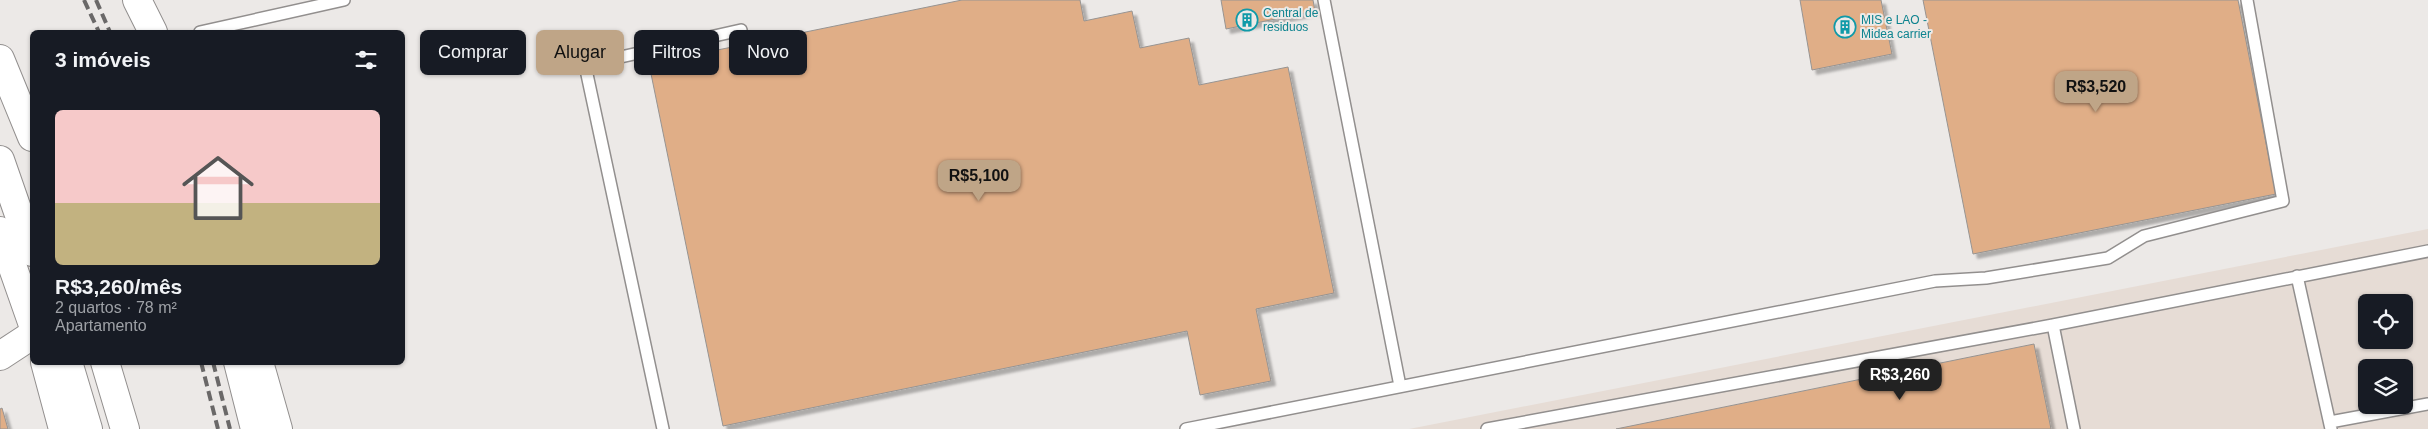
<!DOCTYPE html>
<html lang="pt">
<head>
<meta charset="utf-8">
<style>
  :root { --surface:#171b24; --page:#20242c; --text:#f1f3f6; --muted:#9ea1a6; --line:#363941; --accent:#bfa587 }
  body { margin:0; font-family:Arial,sans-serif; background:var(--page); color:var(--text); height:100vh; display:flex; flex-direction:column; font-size:19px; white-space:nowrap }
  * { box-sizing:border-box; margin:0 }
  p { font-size:16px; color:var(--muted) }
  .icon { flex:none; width:28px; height:28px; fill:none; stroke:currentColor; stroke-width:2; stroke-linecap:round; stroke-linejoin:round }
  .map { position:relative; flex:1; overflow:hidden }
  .sheet { position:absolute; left:30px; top:30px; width:375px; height:335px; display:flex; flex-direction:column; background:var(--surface); border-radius:8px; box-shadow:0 1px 4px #0004 }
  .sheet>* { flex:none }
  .top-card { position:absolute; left:420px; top:30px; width:475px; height:45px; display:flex; gap:10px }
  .fabs { position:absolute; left:2358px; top:294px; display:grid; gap:10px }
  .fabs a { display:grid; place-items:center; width:55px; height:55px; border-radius:8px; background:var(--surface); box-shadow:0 1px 4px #0004; font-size:25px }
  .price { position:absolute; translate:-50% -42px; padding:0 11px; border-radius:10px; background:var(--accent); color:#111; font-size:16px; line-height:32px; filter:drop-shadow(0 1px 2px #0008) }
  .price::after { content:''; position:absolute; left:50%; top:30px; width:15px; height:11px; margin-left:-8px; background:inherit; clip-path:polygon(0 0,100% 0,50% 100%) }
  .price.selected { background:#222; color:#fff }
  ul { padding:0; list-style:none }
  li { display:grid; align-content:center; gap:10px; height:265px; padding:0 25px }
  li+li { border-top:1px solid var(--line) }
  li span { display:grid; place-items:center; height:155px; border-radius:8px; color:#555 }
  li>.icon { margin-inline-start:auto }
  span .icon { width:90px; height:90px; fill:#fffc; stroke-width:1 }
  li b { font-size:21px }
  h2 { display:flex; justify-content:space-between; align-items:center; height:60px; padding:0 25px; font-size:21px }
  .tag { padding:0 18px; border-radius:8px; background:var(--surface); box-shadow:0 1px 4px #0004; font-size:18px; line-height:45px }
  .tag.selected { background:var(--accent); color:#111 }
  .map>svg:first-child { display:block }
  .built { fill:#e6dcd5; fill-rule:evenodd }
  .building { fill:#e0ae87; stroke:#979492; filter:url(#shadow) }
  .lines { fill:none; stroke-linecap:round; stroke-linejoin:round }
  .lane-casing { stroke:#928f8e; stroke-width:14 }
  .secondary-casing { stroke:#928f8e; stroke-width:30 }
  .primary-casing { stroke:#928f8e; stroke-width:30 }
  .highway-casing { stroke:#928f8e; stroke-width:30 }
  .lane { stroke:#fff; stroke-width:11 }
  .secondary { stroke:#fff; stroke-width:28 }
  .primary { stroke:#fff; stroke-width:28 }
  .highway { stroke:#fff; stroke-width:28 }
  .rail { stroke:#6a6868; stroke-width:4; stroke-dasharray:10 5; stroke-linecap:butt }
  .labels { text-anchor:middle; stroke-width:4; stroke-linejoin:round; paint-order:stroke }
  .culture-label { font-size:12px; fill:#0d838f; stroke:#ece9e7; text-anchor:start }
</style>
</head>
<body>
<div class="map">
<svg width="2428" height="429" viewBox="0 0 2428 429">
  <defs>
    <filter id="shadow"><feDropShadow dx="4.5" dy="4.5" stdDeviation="1" flood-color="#0004"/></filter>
  </defs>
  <rect width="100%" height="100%" fill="#ece9e7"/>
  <path class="built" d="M 2428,229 L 2428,429 L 1409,429 ZM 2366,302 L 2404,302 L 2404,340 L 2366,340 ZM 2366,368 L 2404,368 L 2404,405 L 2366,405 Z"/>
  <path class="building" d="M 962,0 L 1080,0 L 1084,21 L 1132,11 L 1140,48 L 1189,38 L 1199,85 L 1288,67 L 1334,293 L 1256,309 L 1271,381 L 1200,395 L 1187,331 L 723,426 L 649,64 Z
    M 1221,0 L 1313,0 L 1315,11 L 1226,29 Z
    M 1800,0 L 1881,0 L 1892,54 L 1812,70 Z
    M 1923,0 L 2238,0 L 2276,194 L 1973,254 Z
    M 2034,344 L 2051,429 L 1616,429 Z
    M 2,408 L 8,429 L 0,429 L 0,409 Z"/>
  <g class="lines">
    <g class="lane-casing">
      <path id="lane" d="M 1324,0 L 1400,386
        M 200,32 L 344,0
        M 2297,276 L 2331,429
        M 2053,325 L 2074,429
        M 2330,422 L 2428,404
        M 663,429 L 585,65 L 741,30
        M 1186,429 L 1935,281 L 1986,278 L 2108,258 L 2144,236 L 2283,201 L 2247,0
        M 1487,429 L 2053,325 L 2428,251"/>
    </g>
    <g class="secondary-casing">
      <path id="secondary" d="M 137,0 L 153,32
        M 0,356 L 32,335
        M 238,362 L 255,429
        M 259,362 L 278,429"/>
    </g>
    <g class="primary-casing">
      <path id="primary" d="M 0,231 L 32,322
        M 45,362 L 63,429"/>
    </g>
    <g class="highway-casing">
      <path id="highway" d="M 0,59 L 32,137
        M 0,160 L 32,252
        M 68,362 L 88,429
        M 105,362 L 125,429"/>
    </g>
    <use href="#lane" class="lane"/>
    <use href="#secondary" class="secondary"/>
    <use href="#primary" class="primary"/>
    <use href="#highway" class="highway"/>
    <path class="rail" d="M 84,0 L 99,32
      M 96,0 L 110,32
      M 201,362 L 218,429
      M 213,362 L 230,429"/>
  </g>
  <defs>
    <g id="building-ring" transform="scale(1.125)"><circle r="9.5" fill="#ece9e7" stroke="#0f9aa8" stroke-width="1.5"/><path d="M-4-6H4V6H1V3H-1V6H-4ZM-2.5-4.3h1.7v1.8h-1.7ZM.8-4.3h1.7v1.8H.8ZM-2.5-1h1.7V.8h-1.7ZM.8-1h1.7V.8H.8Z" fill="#0f9aa8"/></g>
  </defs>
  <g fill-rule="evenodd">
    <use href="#building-ring" x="1247" y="20"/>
    <use href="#building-ring" x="1845" y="27"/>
  </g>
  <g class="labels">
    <g class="culture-label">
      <text x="1263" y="17">Central de<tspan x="1263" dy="14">residuos</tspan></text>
      <text x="1861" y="24">MIS e LAO -<tspan x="1861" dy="14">Midea carrier</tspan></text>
    </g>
  </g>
</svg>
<div class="fabs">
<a><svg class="icon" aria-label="locate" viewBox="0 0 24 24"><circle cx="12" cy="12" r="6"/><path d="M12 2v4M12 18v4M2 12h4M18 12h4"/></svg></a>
<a><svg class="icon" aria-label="layers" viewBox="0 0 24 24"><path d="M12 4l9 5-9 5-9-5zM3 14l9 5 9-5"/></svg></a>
</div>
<b class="price" style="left:2096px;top:113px">R$3,520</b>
<b class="price" style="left:979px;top:202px">R$5,100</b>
<b class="price selected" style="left:1900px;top:401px">R$3,260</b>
<div class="top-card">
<a class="tag">Comprar</a>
<a class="tag selected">Alugar</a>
<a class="tag">Filtros</a>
<a class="tag">Novo</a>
</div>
<section class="sheet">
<h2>3 imóveis<svg class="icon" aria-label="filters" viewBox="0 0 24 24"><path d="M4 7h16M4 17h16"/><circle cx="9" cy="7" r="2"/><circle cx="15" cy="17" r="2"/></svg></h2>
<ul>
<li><span style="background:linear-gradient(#f6c9c9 60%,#c2b280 0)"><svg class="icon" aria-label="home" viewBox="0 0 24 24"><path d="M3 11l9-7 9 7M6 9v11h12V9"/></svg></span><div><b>R$3,260/mês</b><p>2 quartos · 78 m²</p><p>Apartamento</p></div></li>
</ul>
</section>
</div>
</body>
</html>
